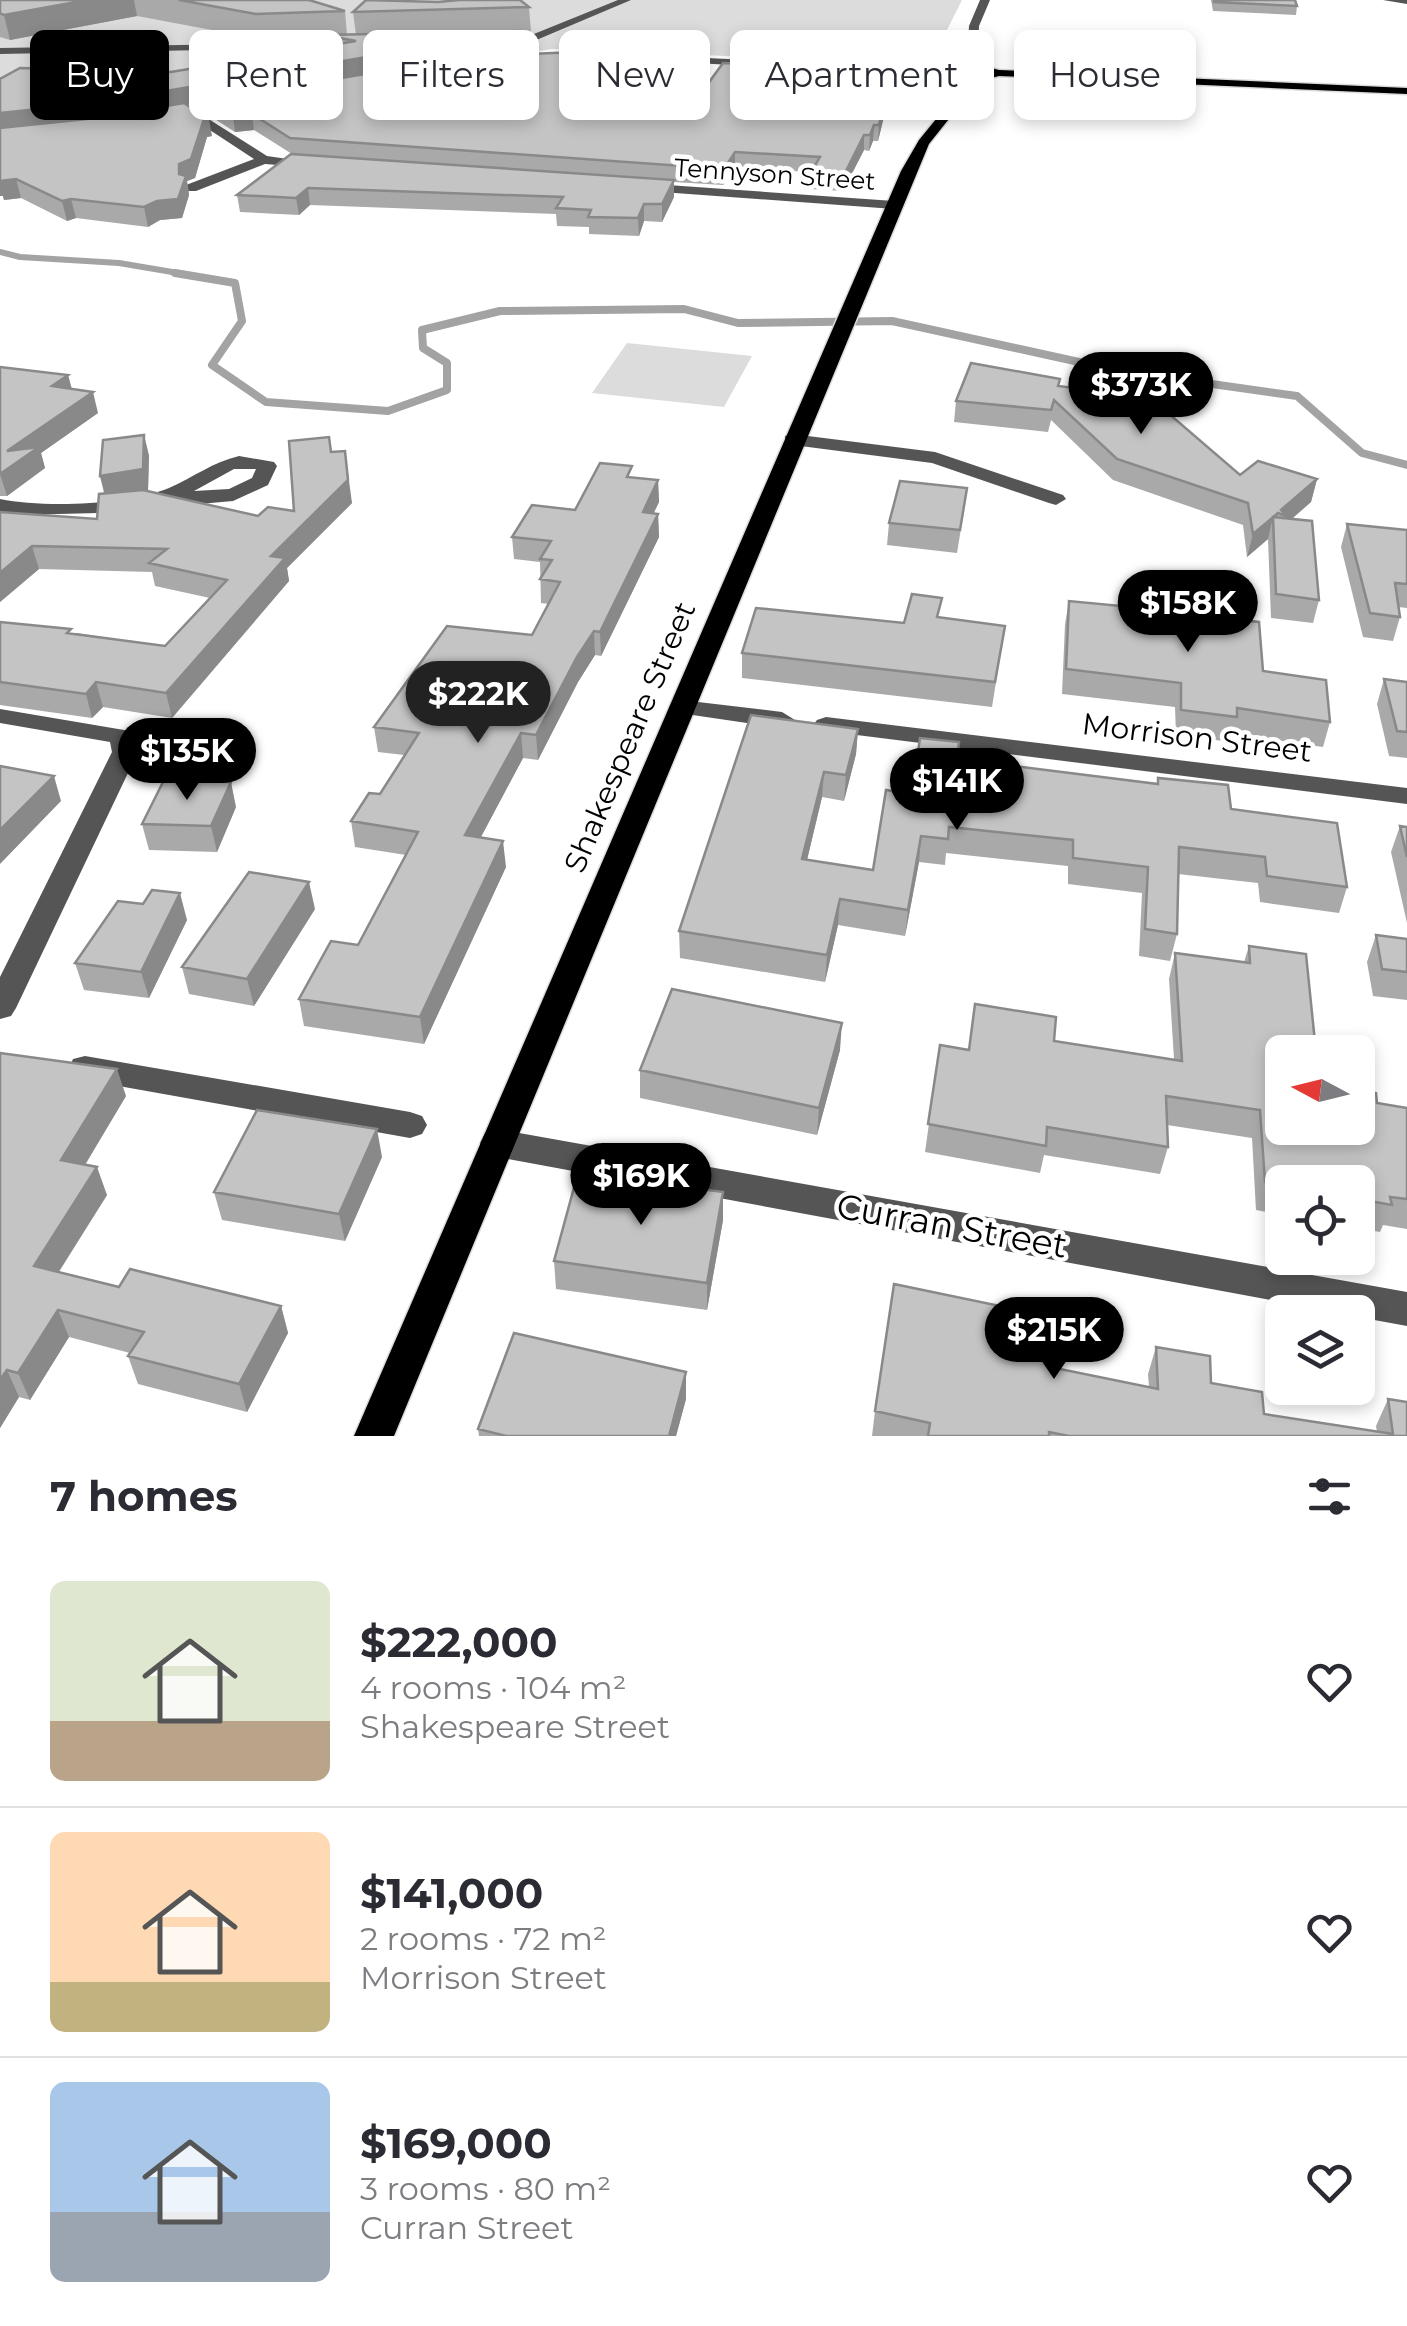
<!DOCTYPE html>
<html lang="en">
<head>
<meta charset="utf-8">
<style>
  :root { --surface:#fff; --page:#f2f2f3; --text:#2b2b33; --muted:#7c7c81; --line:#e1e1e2; --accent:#000 }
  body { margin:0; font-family:Montserrat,sans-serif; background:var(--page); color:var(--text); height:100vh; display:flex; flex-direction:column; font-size:38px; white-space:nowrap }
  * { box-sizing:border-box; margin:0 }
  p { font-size:32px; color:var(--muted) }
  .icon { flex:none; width:55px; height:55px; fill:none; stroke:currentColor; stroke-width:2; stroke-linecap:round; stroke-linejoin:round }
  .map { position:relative; height:1436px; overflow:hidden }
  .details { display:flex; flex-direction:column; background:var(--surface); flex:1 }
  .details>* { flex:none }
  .guide { position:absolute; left:30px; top:30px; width:1348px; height:90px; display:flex; gap:20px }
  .needle { width:65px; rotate:277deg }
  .tools { position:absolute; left:1265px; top:1035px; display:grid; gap:20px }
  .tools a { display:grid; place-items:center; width:110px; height:110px; border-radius:15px; background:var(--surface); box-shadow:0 5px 15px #0003; font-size:50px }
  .price { position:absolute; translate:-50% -85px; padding:0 22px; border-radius:35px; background:var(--accent); color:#fff; font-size:32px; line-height:65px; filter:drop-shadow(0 2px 5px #0008) }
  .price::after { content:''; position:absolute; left:50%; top:60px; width:30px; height:22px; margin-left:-15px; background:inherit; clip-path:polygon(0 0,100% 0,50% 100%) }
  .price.selected { background:#222; color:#fff }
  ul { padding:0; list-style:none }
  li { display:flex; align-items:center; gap:30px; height:250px; padding:0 50px }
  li+li { border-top:2px solid var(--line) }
  li span { display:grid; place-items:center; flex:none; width:280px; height:200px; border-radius:15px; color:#555 }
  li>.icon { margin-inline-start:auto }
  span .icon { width:120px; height:120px; fill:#fffc; stroke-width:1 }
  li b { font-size:42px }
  h2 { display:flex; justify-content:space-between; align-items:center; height:120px; padding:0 50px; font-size:42px }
  .pill { padding:0 35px; border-radius:15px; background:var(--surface); box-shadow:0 5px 15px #0003; font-size:35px; line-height:90px }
  .pill.selected { background:var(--accent); color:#fff }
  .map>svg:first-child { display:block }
  .green { fill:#dcdcdc }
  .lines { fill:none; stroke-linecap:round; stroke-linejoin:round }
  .stream-far1 { stroke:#a3a3a3; stroke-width:6 }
  .stream { stroke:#a3a3a3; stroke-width:8 }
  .major-casing { stroke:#dbdbdb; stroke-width:3 }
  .minor { fill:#555; fill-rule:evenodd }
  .major { fill:#000; fill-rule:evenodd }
  .wall { fill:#a9a9a9; fill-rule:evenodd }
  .shaded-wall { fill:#898989 }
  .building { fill:#c4c4c4; stroke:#898989; stroke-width:2.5 }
  .labels { text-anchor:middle; stroke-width:9; stroke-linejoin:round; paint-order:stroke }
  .far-street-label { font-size:25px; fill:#000; stroke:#fff }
  .street-label { font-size:30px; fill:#000; stroke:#fff }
  .near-street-label { font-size:35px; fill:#000; stroke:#fff }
</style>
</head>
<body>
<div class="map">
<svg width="1407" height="1436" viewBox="0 0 1407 1436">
  <rect width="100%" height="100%" fill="#fff"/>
  <path class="green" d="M 9,0 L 962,0 L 931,62 L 921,64 L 552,49 L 320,84 L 0,101 L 0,12 Z
    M 627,343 L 752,356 L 724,407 L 592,393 Z"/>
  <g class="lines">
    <path class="stream-far1" d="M 0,252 L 20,257 L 119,263 L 190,275"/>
    <path class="stream" d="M 175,273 L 235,283 L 242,321 L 212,365 L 266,402 L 388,411 L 447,390 L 447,363 L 423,348 L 422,330 L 500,311 L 684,309 L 738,323 L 892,321 L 1120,371 L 1297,396 L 1362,453 L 1407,465"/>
    <g class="major-casing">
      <path id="major" d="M 972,63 L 999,70 L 1407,88 L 1407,94 L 999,76 L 979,81 L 929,144 L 394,1436 L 354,1436 L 901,171 L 919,140 L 968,80 L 945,72 ZM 972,69 L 985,73 L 964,72 Z"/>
    </g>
    <path class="minor" d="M 618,0 L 631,0 L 534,41 L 542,60 L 533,62 L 524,38 Z
      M 980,0 L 990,0 L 979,26 L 977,66 L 972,69 L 967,66 L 969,26 Z
      M 1383,0 L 1407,0 L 1407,4 Z
      M 362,42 L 358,47 L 0,54 L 0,48 Z
      M 644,55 L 769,61 L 774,64 L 769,67 L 640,60 Z
      M 459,64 L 463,69 L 380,81 L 374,78 Z
      M 864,66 L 951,69 L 957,72 L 951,75 L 860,71 Z
      M 242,98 L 246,104 L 199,113 L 267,156 L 322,164 L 315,168 L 265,164 L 196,191 L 186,191 L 186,185 L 254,159 L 187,115 L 163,120 L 157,116 Z
      M 639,183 L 894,201 L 901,205 L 894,209 L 634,190 L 634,184 Z
      M 792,434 L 935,452 L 1063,495 L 1066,499 L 1056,505 L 1049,503 L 932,463 L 785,444 L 785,436 Z
      M 239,456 L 274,462 L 277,466 L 268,485 L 233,501 L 98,513 L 19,515 L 0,511 L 0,499 C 45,508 127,505 169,488 C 194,477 213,462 239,456 ZM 234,469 L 256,469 L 252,478 L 229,489 L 194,491 Z
      M 681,700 L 782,712 L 795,720 L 782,728 L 672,712 L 669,707 Z
      M 0,709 L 130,731 L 138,752 L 16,1008 L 11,1016 L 0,1019 L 0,977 L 112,752 L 110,742 L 0,723 Z
      M 826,717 L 1407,788 L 1407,804 L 817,730 L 813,725 L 817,720 Z
      M 85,1056 L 410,1112 L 422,1116 L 427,1125 L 422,1134 L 410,1138 L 85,1080 L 73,1077 L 69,1068 L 73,1059 Z
      M 497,1129 L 1407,1292 L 1407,1326 L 1358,1317 L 1358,1312 L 1336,1312 L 497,1157 L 485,1153 L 480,1143 L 485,1133 Z"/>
    <use href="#major" class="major"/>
  </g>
  <path class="wall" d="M 0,0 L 309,0 L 345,11 L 347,35 L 356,35 L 353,12 L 529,7 L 531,32 L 521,32 L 528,41 L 528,54 L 674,56 L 674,61 L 704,76 L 692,96 L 696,100 L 894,66 L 893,80 L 878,141 L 873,141 L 869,151 L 864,150 L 843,191 L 810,189 L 811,172 L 735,168 L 723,185 L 674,182 L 674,197 L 662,222 L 644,221 L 639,236 L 589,234 L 589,227 L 557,226 L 556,214 L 310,205 L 299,215 L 240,212 L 237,195 L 292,154 L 254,130 L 235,132 L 210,116 L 208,101 L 187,105 L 212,136 L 207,137 L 195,178 L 187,181 L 189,195 L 182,218 L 160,220 L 148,227 L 76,218 L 67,221 L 21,198 L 4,200 L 3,196 L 0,196 L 0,79 L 171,72 L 325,47 L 324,37 L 260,39 L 137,16 L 10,40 L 0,37 ZM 427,64 L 428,78 L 485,102 L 401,68 Z
    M 1211,0 L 1295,0 L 1297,6 L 1296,15 L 1213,11 Z
    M 0,367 L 68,375 L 72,389 L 98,413 L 41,453 L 45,468 L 7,496 L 0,496 Z
    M 1060,379 L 1059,386 L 1240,475 L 1317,479 L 1311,502 L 1292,519 L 1319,600 L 1313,623 L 1271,618 L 1268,539 L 1247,557 L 1243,525 L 1113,480 L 1051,420 L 1048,432 L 954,422 L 956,401 Z
    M 144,435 L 149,456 L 148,491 L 258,516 L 294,511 L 332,452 L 352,503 L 287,568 L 289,581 L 172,718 L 103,707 L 92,718 L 0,705 L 0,622 L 165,646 L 210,598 L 155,586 L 152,572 L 39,569 L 0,602 L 0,512 L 97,519 L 104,493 L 100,476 Z
    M 633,477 L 658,480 L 659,502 L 653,514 L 658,514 L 659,537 L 601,656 L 595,655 L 578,682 L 538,760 L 523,758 L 481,837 L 506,867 L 424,1044 L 304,1026 L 299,999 L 358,945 L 406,855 L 355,847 L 351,821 L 380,794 L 404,755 L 378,752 L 374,727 L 532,635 L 549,604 L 541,603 L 540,562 L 514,559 L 512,537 L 575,510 Z
    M 964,510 L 957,553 L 887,545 L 889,523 Z
    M 1347,524 L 1407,530 L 1407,608 L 1398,607 L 1400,617 L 1393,641 L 1363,637 L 1341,547 Z
    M 1133,584 L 1204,616 L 1263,671 L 1330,722 L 1323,747 L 1233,734 L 1231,742 L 1176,735 L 1175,707 L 1062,694 L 1065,624 L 1069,601 L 1128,607 Z
    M 940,617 L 1005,626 L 992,707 L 742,678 L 742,653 Z
    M 1384,679 L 1407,682 L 1407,758 L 1389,756 L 1377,704 Z
    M 858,729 L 856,754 L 844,801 L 822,797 L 807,860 L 873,870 L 912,794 L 957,759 L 1157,784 L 1158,778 L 1231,809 L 1347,887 L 1339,913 L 1260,902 L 1258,883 L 1178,874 L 1177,934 L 1170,961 L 1139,956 L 1142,893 L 1068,884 L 1068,866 L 946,853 L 945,865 L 919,862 L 905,936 L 838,925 L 825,982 L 680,958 L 679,931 Z
    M 236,807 L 217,852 L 149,850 L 142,824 Z
    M 1400,826 L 1407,827 L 1407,923 L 1391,852 Z
    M 315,909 L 254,1006 L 189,994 L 182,967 Z
    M 187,920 L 149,998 L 84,990 L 75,963 Z
    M 1376,935 L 1407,939 L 1407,1000 L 1373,996 L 1367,962 Z
    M 1249,946 L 1282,1128 L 1377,1103 L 1407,1108 L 1407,1229 L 1383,1225 L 1380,1232 L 1358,1228 L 1358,1182 L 1282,1182 L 1282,1215 L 1256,1210 L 1252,1138 L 1167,1125 L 1168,1147 L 1160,1174 L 1044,1155 L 1040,1173 L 925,1152 L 940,1045 L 969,1050 L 1054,1041 L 1174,1059 L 1169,979 L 1175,953 L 1244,962 Z
    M 840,1050 L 817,1135 L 640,1098 L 640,1070 Z
    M 0,1053 L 126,1096 L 85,1165 L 107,1195 L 59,1272 L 119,1287 L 281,1306 L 288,1333 L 247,1412 L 138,1384 L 128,1356 L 130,1353 L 69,1337 L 30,1400 L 19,1397 L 0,1428 Z
    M 382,1157 L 345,1241 L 222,1220 L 214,1192 Z
    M 723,1192 L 723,1220 L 707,1310 L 556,1289 L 554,1261 Z
    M 1156,1347 L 1211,1383 L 1264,1414 L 1377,1432 L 1376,1426 L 1388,1399 L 1407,1436 L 872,1436 L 875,1411 L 1055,1368 L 1149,1387 L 1148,1374 Z
    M 686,1372 L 686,1399 L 676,1436 L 479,1436 L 478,1429 Z"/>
  <path class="shaded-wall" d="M 87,0 L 134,0 L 137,16 L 10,40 L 4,15 Z
    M 528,41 L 529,56 L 421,64 L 98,120 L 0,131 L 0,113 L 420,48 Z
    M 704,62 L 704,76 L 686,105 L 686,90 Z
    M 894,66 L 893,80 L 878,141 L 879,125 Z
    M 252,114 L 254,130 L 235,132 L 233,116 Z
    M 204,119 L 209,119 L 212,136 L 207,137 L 195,178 L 187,181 L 189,195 L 182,218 L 160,220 L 148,227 L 144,207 L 179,174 L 179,164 Z
    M 874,125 L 873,141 L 869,151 L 870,135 Z
    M 864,135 L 864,150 L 843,191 L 844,175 Z
    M 735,152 L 735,168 L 723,185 L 724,169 Z
    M 0,179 L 16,179 L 21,198 L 4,200 L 3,196 L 0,196 Z
    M 674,180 L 674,197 L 662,222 L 662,204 Z
    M 308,188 L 310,205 L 299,215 L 296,198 Z
    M 71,199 L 76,218 L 67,221 L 62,201 Z
    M 644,204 L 644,221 L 639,236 L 638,218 Z
    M 68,375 L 73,395 L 52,386 Z
    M 93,392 L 98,413 L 41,453 L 45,468 L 7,496 L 0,474 L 7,451 Z
    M 144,435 L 149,456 L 148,491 L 106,498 L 100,476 Z
    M 345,451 L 352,503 L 287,568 L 289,581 L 172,718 L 166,693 L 271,556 Z
    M 1317,479 L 1311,502 L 1284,525 L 1286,516 L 1281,510 Z
    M 658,480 L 659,502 L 643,535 L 643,512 Z
    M 1278,513 L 1274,529 L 1273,517 L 1268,539 L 1247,557 L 1253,534 Z
    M 658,514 L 659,537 L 601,656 L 600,632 Z
    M 32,546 L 39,569 L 0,602 L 0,573 Z
    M 594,631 L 595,655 L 578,682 L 538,760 L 536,735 L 577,657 Z
    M 96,682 L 103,707 L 92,718 L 86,694 Z
    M 858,729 L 856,754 L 844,801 L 846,775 Z
    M 521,733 L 523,758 L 468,861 L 465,835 Z
    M 824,772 L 822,797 L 801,885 L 802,859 Z
    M 54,776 L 61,801 L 0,864 L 0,830 Z
    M 231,782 L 236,807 L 217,852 L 211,826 Z
    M 921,836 L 919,862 L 905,936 L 908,910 Z
    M 503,841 L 506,867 L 424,1044 L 420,1017 Z
    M 309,882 L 315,909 L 254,1006 L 247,979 Z
    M 180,893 L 187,920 L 149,998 L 141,972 Z
    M 840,899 L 838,925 L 825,982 L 827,955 Z
    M 842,1023 L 840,1050 L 817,1135 L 819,1108 Z
    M 117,1069 L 126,1096 L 71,1188 L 61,1160 Z
    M 377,1129 L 382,1157 L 345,1241 L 339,1214 Z
    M 97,1167 L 107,1195 L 45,1293 L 34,1266 Z
    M 723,1192 L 723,1220 L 707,1310 L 707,1283 Z
    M 281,1306 L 288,1333 L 247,1412 L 239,1384 Z
    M 58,1310 L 69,1337 L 30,1400 L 18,1373 Z
    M 7,1370 L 19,1397 L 0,1428 L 0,1380 Z
    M 686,1372 L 686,1399 L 676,1436 L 669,1436 Z"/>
  <path class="building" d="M 0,0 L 87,0 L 4,15 L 0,13 Z
    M 179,0 L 309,0 L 345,11 L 256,14 Z
    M 366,0 L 438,2 L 459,0 L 520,0 L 529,7 L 353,12 Z
    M 1214,0 L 1295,0 L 1297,6 L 1214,2 Z
    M 521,31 L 528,41 L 420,48 L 95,103 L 0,113 L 0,79 L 20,68 L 171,72 L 356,41 L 324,35 Z
    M 575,52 L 580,56 L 674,56 L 672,60 L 704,62 L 686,90 L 696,100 L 723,63 L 894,66 L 879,125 L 874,125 L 870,135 L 864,135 L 844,175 L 811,172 L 820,157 L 735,152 L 724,169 L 290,138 L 252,114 L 233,116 L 208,101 L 400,68 L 484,103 L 490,95 L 488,90 L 427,64 L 489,56 Z
    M 184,103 L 209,119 L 204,119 L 191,159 L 179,164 L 179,174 L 186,176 L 178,199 L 157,201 L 144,207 L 71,199 L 62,201 L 16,179 L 0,181 L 0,128 L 96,118 Z
    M 291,154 L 674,180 L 662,204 L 644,204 L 638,218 L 588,217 L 591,210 L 556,208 L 563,197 L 308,188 L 296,198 L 237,195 Z
    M 971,363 L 1060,379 L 1058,386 L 1134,395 L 1160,406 L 1240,475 L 1258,461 L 1317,479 L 1281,510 L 1286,516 L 1278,513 L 1253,534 L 1248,503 L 1117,459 L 1054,400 L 1051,410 L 956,401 Z
    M 0,367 L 68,375 L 52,386 L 93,392 L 7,451 L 39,447 L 0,474 Z
    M 144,435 L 143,469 L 100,476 L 103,440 Z
    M 329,437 L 331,452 L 345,451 L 348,480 L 271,556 L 285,558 L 166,693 L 96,682 L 86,694 L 0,682 L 0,622 L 71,629 L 67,633 L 165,646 L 227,580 L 149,563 L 167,549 L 32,546 L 0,573 L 0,512 L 97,519 L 99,494 L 143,490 L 258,516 L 268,507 L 294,511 L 289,441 Z
    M 600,463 L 632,466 L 627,477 L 658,480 L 643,512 L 658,514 L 600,632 L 594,631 L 577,657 L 536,735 L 521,733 L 465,835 L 503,841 L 420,1017 L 299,999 L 331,941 L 358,945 L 418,832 L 351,821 L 369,793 L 380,794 L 419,733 L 374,727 L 447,626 L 532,635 L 560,582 L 540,579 L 552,560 L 540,559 L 551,541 L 512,537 L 532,505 L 575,510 Z
    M 900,481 L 967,488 L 960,530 L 889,523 Z
    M 1273,517 L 1312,521 L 1319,600 L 1276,594 Z
    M 1347,524 L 1407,530 L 1407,584 L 1395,583 L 1400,617 L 1370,613 Z
    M 1133,584 L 1203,592 L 1204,616 L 1259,622 L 1263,671 L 1326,680 L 1330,722 L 1237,708 L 1237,717 L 1181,710 L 1181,683 L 1066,669 L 1069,601 L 1131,607 Z
    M 912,594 L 942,598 L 937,617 L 1005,626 L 995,682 L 742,653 L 756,608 L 904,623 Z
    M 1384,679 L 1407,682 L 1407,732 L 1397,731 Z
    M 751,715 L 858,729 L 846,775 L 824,772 L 802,859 L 873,870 L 886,790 L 912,794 L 920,738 L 959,742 L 957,759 L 1158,784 L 1158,778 L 1228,785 L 1231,809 L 1337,823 L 1347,887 L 1267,876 L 1265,857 L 1179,847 L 1177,934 L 1145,929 L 1148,867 L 1073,858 L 1073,840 L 949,827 L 948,839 L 921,836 L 908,910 L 840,899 L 827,955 L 679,931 Z
    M 0,766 L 54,776 L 0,830 Z
    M 164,780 L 231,782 L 211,826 L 142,824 Z
    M 1400,826 L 1407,827 L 1407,857 Z
    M 249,872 L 309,882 L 247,979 L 182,967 Z
    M 152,890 L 180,893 L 141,972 L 75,963 L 118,901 L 143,904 Z
    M 1376,935 L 1407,939 L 1407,972 L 1382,969 Z
    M 1249,946 L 1306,954 L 1316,1052 L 1282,1052 L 1282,1128 L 1358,1128 L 1358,1090 L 1376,1093 L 1377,1103 L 1407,1108 L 1407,1199 L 1390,1197 L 1392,1205 L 1358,1199 L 1358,1182 L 1282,1182 L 1282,1185 L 1265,1182 L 1260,1110 L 1166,1096 L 1168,1147 L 1047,1127 L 1046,1146 L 928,1124 L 940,1045 L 969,1050 L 975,1004 L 1056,1017 L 1054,1041 L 1182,1061 L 1175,953 L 1250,963 Z
    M 672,989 L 842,1023 L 819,1108 L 640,1070 Z
    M 0,1053 L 117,1069 L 61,1160 L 97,1167 L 34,1266 L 119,1287 L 130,1269 L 281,1306 L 239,1384 L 128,1356 L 144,1332 L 58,1310 L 18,1373 L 7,1370 L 0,1380 Z
    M 257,1110 L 377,1129 L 339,1214 L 214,1192 Z
    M 578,1173 L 723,1192 L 707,1283 L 554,1261 Z
    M 894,1284 L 1058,1318 L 1055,1368 L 1158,1389 L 1156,1347 L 1210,1356 L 1211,1383 L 1262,1392 L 1264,1414 L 1393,1434 L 1388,1399 L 1407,1402 L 1407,1436 L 1069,1436 L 1049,1432 L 1049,1436 L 928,1436 L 930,1423 L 875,1411 Z
    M 514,1333 L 686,1372 L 669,1436 L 506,1436 L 478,1429 Z"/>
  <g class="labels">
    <g class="far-street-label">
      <text transform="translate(775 174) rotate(4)" y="9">Tennyson Street</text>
    </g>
    <g class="street-label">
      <text transform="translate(630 737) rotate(-67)" y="10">Shakespeare Street</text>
      <text transform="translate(1197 738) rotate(7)" y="10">Morrison Street</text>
    </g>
    <g class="near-street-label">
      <text transform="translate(952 1226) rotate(10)" y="12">Curran Street</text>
    </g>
  </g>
</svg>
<div class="tools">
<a><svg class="needle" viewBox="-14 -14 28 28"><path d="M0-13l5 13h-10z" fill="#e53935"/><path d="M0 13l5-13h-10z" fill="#7c7c81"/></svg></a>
<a><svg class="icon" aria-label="locate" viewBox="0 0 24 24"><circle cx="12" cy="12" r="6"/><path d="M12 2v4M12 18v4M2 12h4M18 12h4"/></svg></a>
<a><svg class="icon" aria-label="layers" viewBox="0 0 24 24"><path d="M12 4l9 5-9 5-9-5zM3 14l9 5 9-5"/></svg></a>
</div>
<b class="price" style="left:1141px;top:437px">$373K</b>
<b class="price" style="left:1188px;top:655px">$158K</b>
<b class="price selected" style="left:478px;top:746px">$222K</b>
<b class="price" style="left:187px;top:803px">$135K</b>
<b class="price" style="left:957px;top:833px">$141K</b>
<b class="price" style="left:641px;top:1228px">$169K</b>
<b class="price" style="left:1054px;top:1382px">$215K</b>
<div class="guide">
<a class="pill selected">Buy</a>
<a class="pill">Rent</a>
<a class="pill">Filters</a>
<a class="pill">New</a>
<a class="pill">Apartment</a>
<a class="pill">House</a>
</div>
</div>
<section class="details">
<h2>7 homes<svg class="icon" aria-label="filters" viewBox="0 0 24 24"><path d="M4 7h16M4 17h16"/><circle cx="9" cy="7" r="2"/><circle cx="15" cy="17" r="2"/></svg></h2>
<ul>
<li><span style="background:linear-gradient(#dfe7d0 70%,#b9a48a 0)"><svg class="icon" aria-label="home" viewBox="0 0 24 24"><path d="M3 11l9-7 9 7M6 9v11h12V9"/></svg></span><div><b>$222,000</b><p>4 rooms · 104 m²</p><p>Shakespeare Street</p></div><svg class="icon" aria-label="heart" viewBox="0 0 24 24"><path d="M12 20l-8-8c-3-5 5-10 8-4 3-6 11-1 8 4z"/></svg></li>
<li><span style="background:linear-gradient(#ffd9b3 75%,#c2b280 0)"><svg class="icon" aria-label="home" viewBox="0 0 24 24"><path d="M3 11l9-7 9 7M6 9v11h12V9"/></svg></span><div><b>$141,000</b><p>2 rooms · 72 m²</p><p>Morrison Street</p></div><svg class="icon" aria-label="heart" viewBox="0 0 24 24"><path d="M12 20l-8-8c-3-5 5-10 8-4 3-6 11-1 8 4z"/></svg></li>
<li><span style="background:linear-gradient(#a9c7e8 65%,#9aa5b1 0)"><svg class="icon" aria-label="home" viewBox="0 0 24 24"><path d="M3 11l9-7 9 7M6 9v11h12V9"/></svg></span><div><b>$169,000</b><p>3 rooms · 80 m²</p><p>Curran Street</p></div><svg class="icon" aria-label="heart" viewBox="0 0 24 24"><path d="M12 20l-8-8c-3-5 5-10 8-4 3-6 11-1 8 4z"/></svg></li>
</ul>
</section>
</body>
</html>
